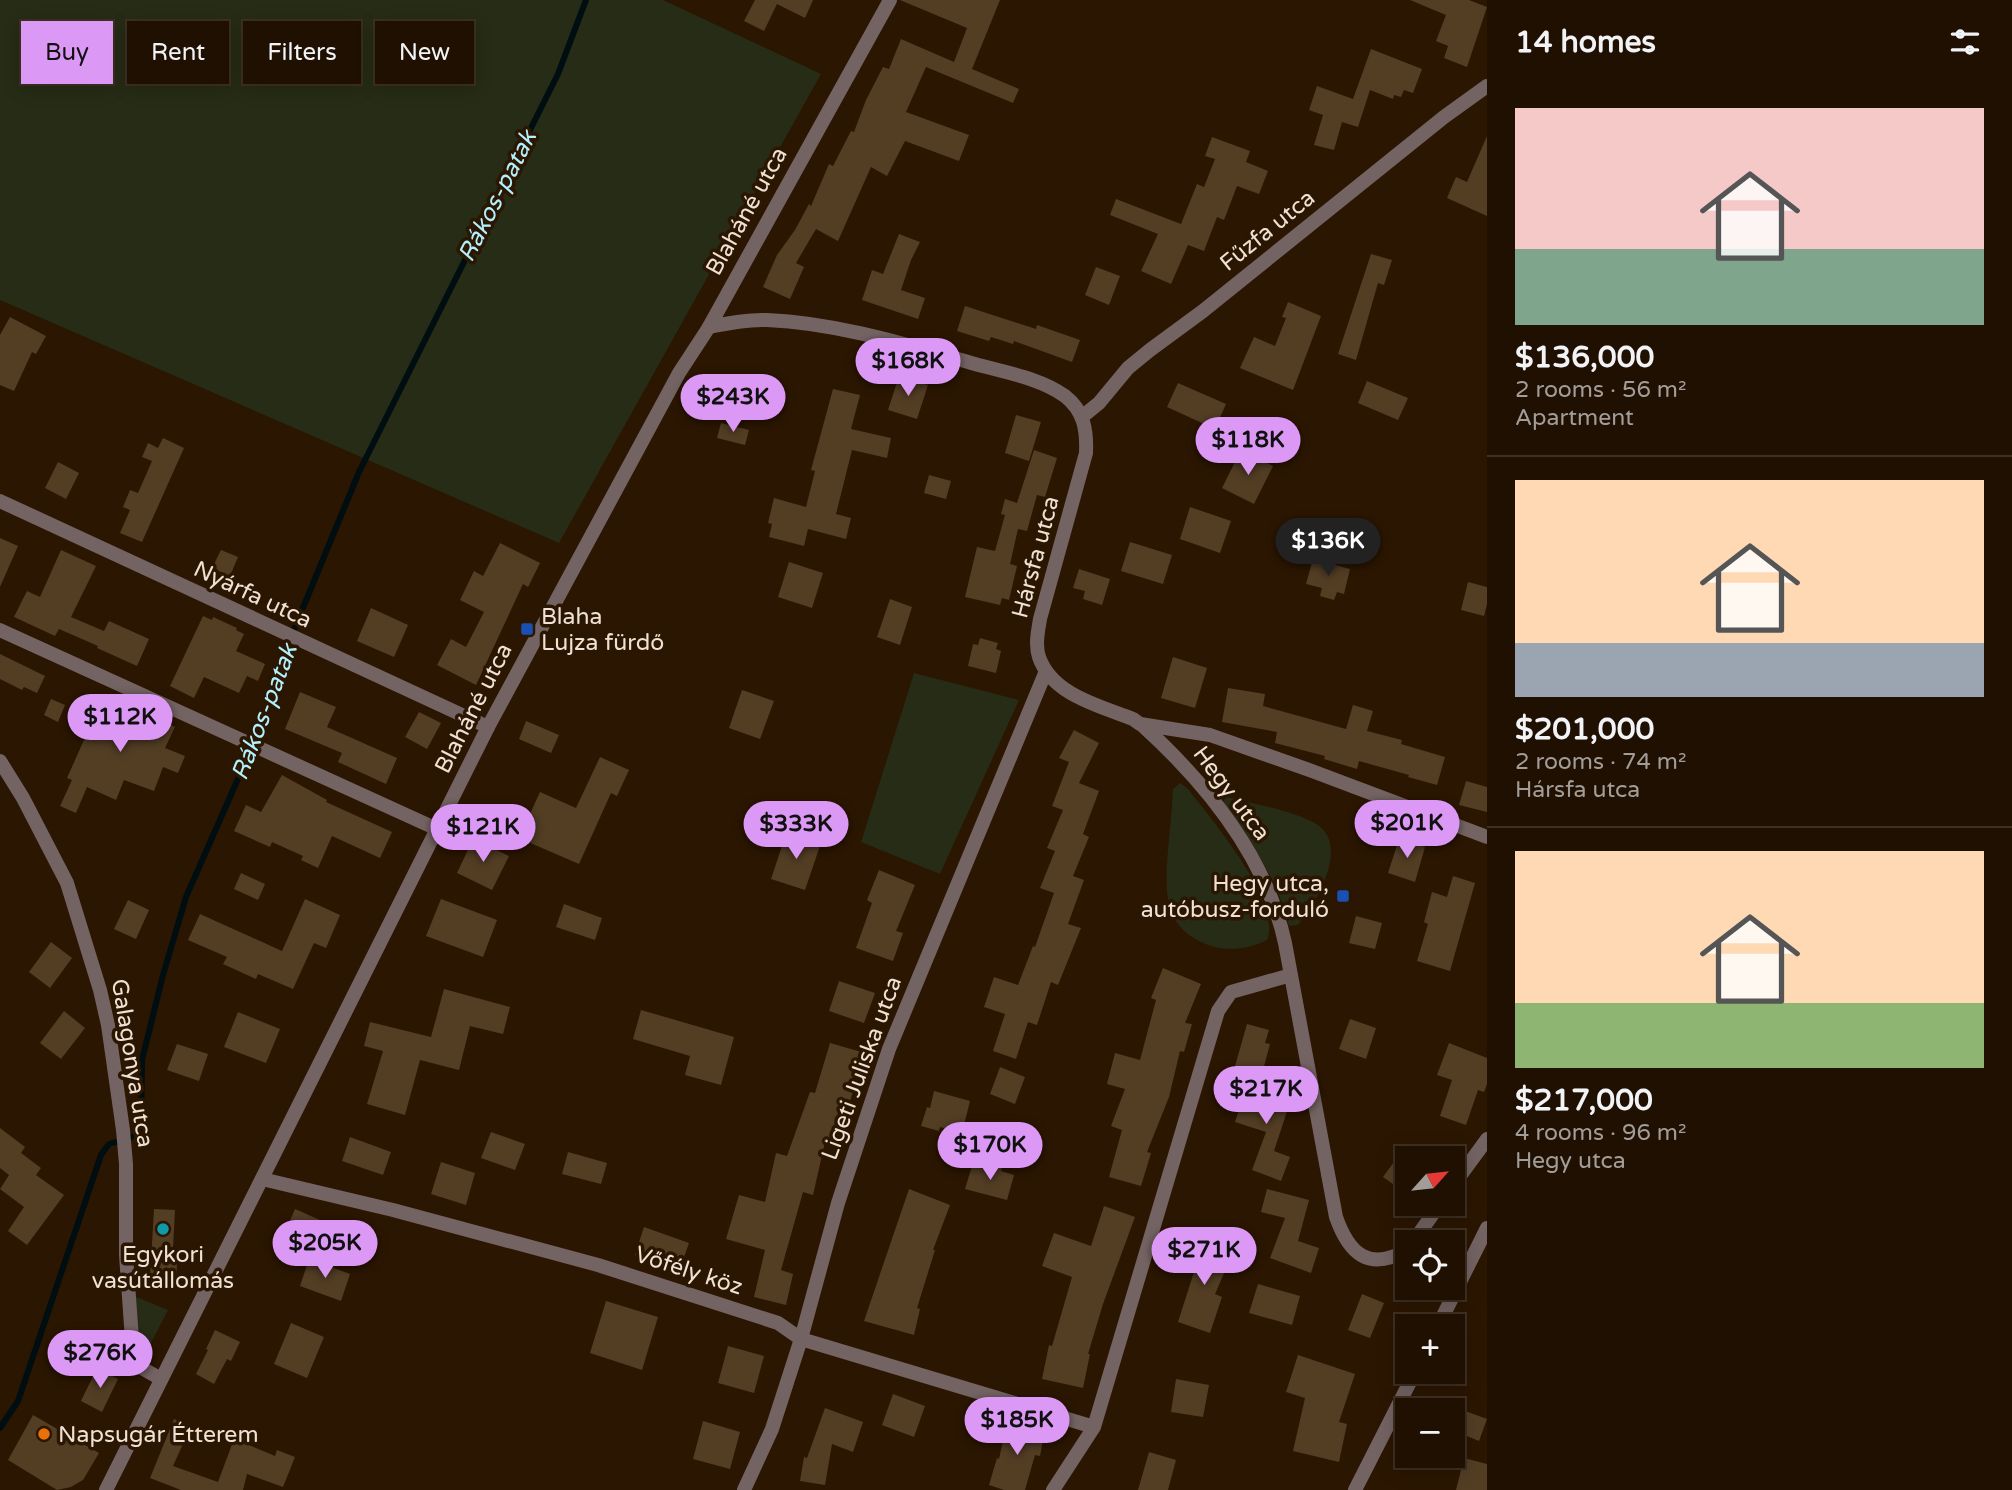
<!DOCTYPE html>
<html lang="en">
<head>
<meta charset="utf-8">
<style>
  :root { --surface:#201001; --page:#2d1e10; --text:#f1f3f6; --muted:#a29d99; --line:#3d3023; --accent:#db99f5 }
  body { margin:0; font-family:"Varela Round",sans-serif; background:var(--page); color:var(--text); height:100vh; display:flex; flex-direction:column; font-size:26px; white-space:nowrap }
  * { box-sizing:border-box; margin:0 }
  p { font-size:23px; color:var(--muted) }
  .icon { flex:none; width:38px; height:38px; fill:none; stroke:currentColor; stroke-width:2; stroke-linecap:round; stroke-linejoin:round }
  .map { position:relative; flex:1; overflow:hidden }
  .side { display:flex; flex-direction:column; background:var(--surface); width:525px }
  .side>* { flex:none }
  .hud { position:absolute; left:21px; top:21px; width:665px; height:63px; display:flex; gap:14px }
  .needle { width:46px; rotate:63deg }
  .tools { position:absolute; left:1395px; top:1146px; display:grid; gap:14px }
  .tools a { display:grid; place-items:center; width:70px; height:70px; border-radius:0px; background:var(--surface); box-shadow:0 4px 18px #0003,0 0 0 2px var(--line); font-size:35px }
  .price { position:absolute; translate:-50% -60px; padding:0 16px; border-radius:24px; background:var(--accent); color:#111; font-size:23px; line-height:46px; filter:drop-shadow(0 2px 4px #0008) }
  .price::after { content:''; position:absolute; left:50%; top:42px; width:21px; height:16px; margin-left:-10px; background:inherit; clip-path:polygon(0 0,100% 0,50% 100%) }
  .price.current { background:#222; color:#fff }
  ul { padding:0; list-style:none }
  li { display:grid; align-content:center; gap:14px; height:371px; padding:0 28px }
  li+li { border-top:2px solid var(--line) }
  li span { display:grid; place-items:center; height:217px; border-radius:0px; color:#555 }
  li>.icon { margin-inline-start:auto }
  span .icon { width:126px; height:126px; fill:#fffc; stroke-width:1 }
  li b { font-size:30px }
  h2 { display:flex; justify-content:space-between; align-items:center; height:84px; padding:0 28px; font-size:30px }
  .tag { padding:0 24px; border-radius:0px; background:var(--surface); box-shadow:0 4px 18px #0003,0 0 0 2px var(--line); font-size:24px; line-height:63px }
  .tag.current { background:var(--accent); color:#111 }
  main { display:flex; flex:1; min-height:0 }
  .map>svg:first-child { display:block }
  .green { fill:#262c15 }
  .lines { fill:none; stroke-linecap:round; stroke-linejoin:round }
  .stream { stroke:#000d11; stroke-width:6 }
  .building { fill:#533e24 }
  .minor { stroke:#746363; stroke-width:14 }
  .tertiary { stroke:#746363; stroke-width:14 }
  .transit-dot { fill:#1a4fb4; stroke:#2b1601; stroke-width:2.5 }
  .culture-dot { fill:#0f9aa8; stroke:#2b1601; stroke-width:2.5 }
  .food-dot { fill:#e8710a; stroke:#2b1601; stroke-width:2.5 }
  .labels { text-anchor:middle; stroke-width:7; stroke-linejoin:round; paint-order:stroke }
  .street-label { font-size:23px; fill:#efe1d3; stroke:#2b1601 }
  .poi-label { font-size:23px; fill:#efe1d3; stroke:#2b1601; text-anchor:start }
  .water-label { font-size:24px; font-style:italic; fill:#b3f0fd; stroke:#2b1601 }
</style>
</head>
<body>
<main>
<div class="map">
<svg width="1487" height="1490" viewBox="0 0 1487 1490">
  <rect width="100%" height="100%" fill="#2b1601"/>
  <path class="green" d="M 0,0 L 663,0 L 821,74 L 559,543 L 0,300 Z
    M 914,673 L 1019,700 L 940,874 L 861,842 Z
    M 1180,783 L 1187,788 C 1210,817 1283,903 1267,940 C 1250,949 1226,952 1208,945 C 1162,928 1165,890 1168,849 C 1170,829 1172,809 1173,789 Z
    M 1227,797 C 1254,804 1285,809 1311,821 C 1354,840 1317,902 1298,925 L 1289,926 C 1278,879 1251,842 1222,803 Z
    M 134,1296 L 168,1310 L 144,1357 L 139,1347 Z"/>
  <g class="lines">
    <path class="stream" d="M 0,1428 L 18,1401 L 101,1155 L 109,1144 L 141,1134 L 142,1060 L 163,975 L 186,897 L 259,731 L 281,661 L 359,472 L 558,74 L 586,0"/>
  </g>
  <path class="building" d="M 755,0 L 813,0 L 805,18 L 777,4 L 764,31 L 744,21 Z
    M 900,0 L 1000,0 L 972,69 L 1019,89 L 1013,103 L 926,67 L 906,112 L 969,135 L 959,161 L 905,141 L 887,176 L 871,167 L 838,241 L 816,229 L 796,263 L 804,267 L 790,299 L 763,287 L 777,255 L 795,230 L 809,204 L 811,206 L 829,164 L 833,166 L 851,131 L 854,132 L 866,100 L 883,67 L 889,69 L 901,39 L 954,62 L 967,28 Z
    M 1410,0 L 1469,0 L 1487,7 L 1467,67 L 1444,58 L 1448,46 L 1436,41 L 1446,15 Z
    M 1371,49 L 1422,69 L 1413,93 L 1404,90 L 1401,97 L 1394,95 L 1393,99 L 1370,90 L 1358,127 L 1342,122 L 1334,150 L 1314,145 L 1323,115 L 1309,110 L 1317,86 L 1353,99 Z
    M 1487,136 L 1487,216 L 1447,198 L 1456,177 L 1467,182 Z
    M 1212,137 L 1250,151 L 1246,162 L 1268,171 L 1259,194 L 1237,186 L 1224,220 L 1217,217 L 1204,251 L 1188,245 L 1171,284 L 1141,271 L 1158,234 L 1110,215 L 1116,199 L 1181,224 L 1197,184 L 1204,187 L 1215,159 L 1205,156 Z
    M 899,234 L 920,242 L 911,260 L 901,290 L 925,298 L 918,319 L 862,300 L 872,270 L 883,274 Z
    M 1371,254 L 1392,260 L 1384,285 L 1378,283 L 1356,360 L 1338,354 Z
    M 1096,267 L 1120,276 L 1109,305 L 1085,295 Z
    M 1288,302 L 1321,316 L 1293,390 L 1240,368 L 1254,337 L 1275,346 L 1286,318 L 1282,317 Z
    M 965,306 L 1036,329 L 1037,325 L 1080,340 L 1072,362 L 1014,341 L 1013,344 L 991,337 L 989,341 L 957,331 Z
    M 10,317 L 46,336 L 36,354 L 32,352 L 14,391 L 0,385 L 0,335 Z
    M 899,376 L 928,385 L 917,419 L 888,410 Z
    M 1367,381 L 1408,398 L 1398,420 L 1358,403 Z
    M 1178,383 L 1226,404 L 1215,429 L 1167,407 Z
    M 833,389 L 860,395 L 851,429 L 891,438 L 887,458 L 852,450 L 836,514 L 851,518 L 846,539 L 808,529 L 804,546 L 769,537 L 772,524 L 768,523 L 774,498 L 806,507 L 815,471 L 811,470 Z
    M 1016,415 L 1041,422 L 1029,461 L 1005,453 Z
    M 721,423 L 749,430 L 745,445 L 717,438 Z
    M 163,438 L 184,448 L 142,542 L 120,533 L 130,510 L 123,507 L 130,490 L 138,493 L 152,461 L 142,457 L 148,443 L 158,448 Z
    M 1034,450 L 1057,458 L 1045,497 L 1037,495 L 1027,531 L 1018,529 L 1010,564 L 1017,566 L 1009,600 L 1002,598 L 1000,605 L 965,597 L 977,547 L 995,551 L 1005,515 L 1001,514 L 1005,499 L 1017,503 Z
    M 1241,450 L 1273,466 L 1254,504 L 1222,488 Z
    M 58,462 L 79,473 L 66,499 L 45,488 Z
    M 929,475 L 951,481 L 946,499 L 924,493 Z
    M 1190,507 L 1231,521 L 1220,553 L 1180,539 Z
    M 0,538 L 18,546 L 0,587 Z
    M 1130,542 L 1172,555 L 1163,584 L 1121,571 Z
    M 500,543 L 540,563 L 528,587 L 523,584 L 476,685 L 437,665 L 451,639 L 466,647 L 484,612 L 460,600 L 474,571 L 483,576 Z
    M 61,550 L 96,566 L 71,617 L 104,631 L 109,621 L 149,639 L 137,666 L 97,648 L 98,646 L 59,629 L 55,636 L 14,617 L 27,591 L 40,597 Z
    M 221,550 L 238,557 L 230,576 L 212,568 Z
    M 1313,559 L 1350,569 L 1344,594 L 1337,592 L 1334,600 L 1320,596 L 1322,588 L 1306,584 Z
    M 789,562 L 823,573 L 812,608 L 778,597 Z
    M 1079,569 L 1110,579 L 1102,605 L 1083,599 L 1085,591 L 1073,588 Z
    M 1468,582 L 1487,587 L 1487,604 L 1484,616 L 1461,610 Z
    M 890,599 L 912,607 L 900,645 L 877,637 Z
    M 371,608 L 408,625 L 394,657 L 357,641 Z
    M 203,616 L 212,620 L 213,617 L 237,628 L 236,630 L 244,634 L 236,651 L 265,664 L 258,681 L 247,676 L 239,693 L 204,677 L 194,698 L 170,686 Z
    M 980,638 L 998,643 L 996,649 L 1001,651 L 996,673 L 968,666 L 973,644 L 978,645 Z
    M 0,654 L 45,676 L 37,693 L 24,687 L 22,690 L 0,679 Z
    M 1173,657 L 1207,668 L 1195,708 L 1161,698 Z
    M 1228,688 L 1265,694 L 1263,706 L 1346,729 L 1353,705 L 1373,711 L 1367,731 L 1402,740 L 1401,744 L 1445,757 L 1437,785 L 1408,777 L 1409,775 L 1359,761 L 1357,769 L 1324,759 L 1325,756 L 1275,743 L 1277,732 L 1222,722 Z
    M 742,690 L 774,701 L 760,739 L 729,728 Z
    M 300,692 L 336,707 L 327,727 L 397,758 L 386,784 L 338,762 L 342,753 L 285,729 Z
    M 98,696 L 158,724 L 160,719 L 175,727 L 165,748 L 185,756 L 178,773 L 163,767 L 154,791 L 124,780 L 116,800 L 87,787 L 76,813 L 60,806 L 72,780 L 67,778 L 92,722 L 87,720 Z
    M 51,699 L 65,705 L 58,722 L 44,715 Z
    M 419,712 L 441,723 L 427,749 L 405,737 Z
    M 526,721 L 559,735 L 551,753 L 519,739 Z
    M 1074,730 L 1099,743 L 1079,783 L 1099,791 L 1083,834 L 1089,837 L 1073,876 L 1084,880 L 1068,924 L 1081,928 L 1058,985 L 1051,982 L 1037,1025 L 1028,1022 L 1016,1059 L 993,1051 L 1005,1014 L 984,1007 L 994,977 L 1018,985 L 1033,946 L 1035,947 L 1054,893 L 1040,888 L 1055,851 L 1047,848 L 1063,810 L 1052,806 L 1069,762 L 1059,758 Z
    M 600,757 L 629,770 L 617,796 L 611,793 L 579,864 L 519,838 L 540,792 L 576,808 Z
    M 282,775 L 327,800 L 326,802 L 392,832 L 380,858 L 332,836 L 318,868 L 301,860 L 303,856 L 272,842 L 270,847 L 234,831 L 246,805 L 261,812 Z
    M 1466,781 L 1487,787 L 1487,812 L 1459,805 Z
    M 787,831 L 821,843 L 805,890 L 771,879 Z
    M 473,839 L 509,856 L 492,890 L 457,873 Z
    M 1399,839 L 1425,847 L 1415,882 L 1388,873 Z
    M 879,870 L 915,885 L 896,931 L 903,933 L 893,961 L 856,948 L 872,903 L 867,900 Z
    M 241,873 L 265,884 L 258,900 L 234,889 Z
    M 1453,876 L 1475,883 L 1450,971 L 1417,961 L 1428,924 L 1424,922 L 1432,892 L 1447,897 Z
    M 305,899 L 340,915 L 326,948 L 314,943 L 293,989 L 258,974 L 256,979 L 223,964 L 227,957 L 188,940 L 200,914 L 282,951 Z
    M 441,899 L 497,920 L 483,957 L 426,936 Z
    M 128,900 L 149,910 L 136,939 L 114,929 Z
    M 564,904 L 602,918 L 595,940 L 556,927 Z
    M 1356,916 L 1382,923 L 1375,949 L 1349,943 Z
    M 51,942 L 72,958 L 50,988 L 29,972 Z
    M 1163,968 L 1201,984 L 1185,1023 L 1192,1024 L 1184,1052 L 1180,1051 L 1169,1097 L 1147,1152 L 1151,1153 L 1141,1186 L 1109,1177 L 1122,1130 L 1111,1126 L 1125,1089 L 1107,1084 L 1115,1053 L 1140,1060 L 1156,1000 L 1151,998 Z
    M 839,981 L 875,993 L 864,1023 L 829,1011 Z
    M 444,989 L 510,1007 L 503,1034 L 470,1026 L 459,1070 L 420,1060 L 405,1115 L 367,1104 L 383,1051 L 364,1046 L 370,1022 L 431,1037 Z
    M 641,1010 L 734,1037 L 721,1085 L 685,1075 L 690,1056 L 633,1039 Z
    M 64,1011 L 85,1028 L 61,1059 L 40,1043 Z
    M 238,1012 L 280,1029 L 266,1063 L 224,1047 Z
    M 1350,1019 L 1376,1028 L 1366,1059 L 1339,1049 Z
    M 1247,1024 L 1269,1030 L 1265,1043 L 1270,1044 L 1262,1074 L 1235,1066 Z
    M 830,1043 L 865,1053 L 836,1146 L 825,1142 L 813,1195 L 803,1192 L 781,1270 L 793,1274 L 786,1305 L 754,1297 L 765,1250 L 726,1239 L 739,1195 L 765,1202 L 776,1153 L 787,1156 L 810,1092 L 815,1093 Z
    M 1449,1043 L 1487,1058 L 1487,1084 L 1484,1092 L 1478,1090 L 1466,1125 L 1440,1116 L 1452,1080 L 1437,1075 Z
    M 177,1044 L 208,1054 L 199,1081 L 167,1070 Z
    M 1000,1067 L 1025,1077 L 1015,1104 L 990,1094 Z
    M 1248,1081 L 1292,1096 L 1274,1151 L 1290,1157 L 1281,1181 L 1252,1170 L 1266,1132 L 1235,1122 Z
    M 934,1091 L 970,1101 L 962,1133 L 940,1127 L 939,1131 L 921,1126 L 927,1107 L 930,1108 Z
    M 0,1128 L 25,1147 L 21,1153 L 41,1168 L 36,1175 L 64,1195 L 27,1245 L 8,1231 L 24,1207 L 0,1189 L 9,1175 L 0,1168 Z
    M 491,1132 L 525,1144 L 515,1170 L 481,1158 Z
    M 350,1137 L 391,1152 L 383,1175 L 342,1161 Z
    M 1407,1144 L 1407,1194 L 1383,1177 Z
    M 568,1152 L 607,1163 L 601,1184 L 562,1174 Z
    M 441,1162 L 475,1173 L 466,1205 L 431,1194 Z
    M 985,1164 L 1002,1168 L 1001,1171 L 1014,1175 L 1007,1200 L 965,1189 L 972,1166 L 984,1169 Z
    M 909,1189 L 950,1205 L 933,1250 L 935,1250 L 917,1308 L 920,1309 L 914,1335 L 864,1321 Z
    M 1267,1189 L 1309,1200 L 1298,1241 L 1319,1248 L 1311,1273 L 1270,1258 L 1285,1218 L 1261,1212 Z
    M 1104,1206 L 1135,1217 L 1103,1304 L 1088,1354 L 1090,1354 L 1083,1388 L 1042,1379 L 1049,1345 L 1052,1346 L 1072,1277 L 1042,1266 L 1054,1233 L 1091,1246 Z
    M 154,1209 L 175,1210 L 173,1248 L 178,1248 L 176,1280 L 150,1278 Z
    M 295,1209 L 329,1224 L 318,1252 L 283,1237 Z
    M 644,1227 L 689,1243 L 679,1271 L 635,1255 Z
    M 1198,1240 L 1232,1255 L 1215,1294 L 1222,1297 L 1210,1333 L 1178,1322 L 1194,1272 L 1186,1268 Z
    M 309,1259 L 350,1274 L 341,1301 L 300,1286 Z
    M 1258,1284 L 1300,1296 L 1292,1325 L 1249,1313 Z
    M 1362,1294 L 1384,1303 L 1370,1338 L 1348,1330 Z
    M 606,1301 L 658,1317 L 642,1370 L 590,1353 Z
    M 291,1323 L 324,1337 L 307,1378 L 274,1364 Z
    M 215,1330 L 240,1342 L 231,1361 L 227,1359 L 214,1384 L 196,1374 L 208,1350 L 206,1349 Z
    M 728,1346 L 764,1356 L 754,1393 L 718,1383 Z
    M 1298,1355 L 1355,1374 L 1339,1422 L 1347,1424 L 1339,1462 L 1293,1451 L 1305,1398 L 1286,1392 Z
    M 97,1368 L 118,1379 L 102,1412 L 81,1401 Z
    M 1176,1379 L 1209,1385 L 1203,1417 L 1171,1412 Z
    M 893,1394 L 925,1406 L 914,1437 L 882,1425 Z
    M 825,1408 L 863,1422 L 853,1452 L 832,1444 L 825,1485 L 800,1481 L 804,1457 L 807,1458 Z
    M 1457,1408 L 1487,1419 L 1479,1441 L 1452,1430 L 1452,1419 Z
    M 33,1415 L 99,1453 L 83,1480 L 71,1487 L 57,1490 L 8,1460 Z
    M 174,1419 L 191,1426 L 173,1466 L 218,1482 L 234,1439 L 275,1456 L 277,1450 L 295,1457 L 283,1487 L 247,1474 L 243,1490 L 181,1490 L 150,1478 Z
    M 703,1421 L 740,1432 L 730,1469 L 693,1459 Z
    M 1007,1422 L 1045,1430 L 1040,1456 L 1035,1455 L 1025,1490 L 1004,1490 L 989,1485 L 997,1458 L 999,1459 Z
    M 1149,1452 L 1176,1460 L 1168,1490 L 1138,1490 Z
    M 1464,1458 L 1487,1464 L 1487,1490 L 1456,1490 Z"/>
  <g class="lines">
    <path class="minor" d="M 709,327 C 728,323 748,319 767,320 C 838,323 908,345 975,364 C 1004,372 1040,378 1065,396 C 1084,411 1087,430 1086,453 L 1040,619 C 1038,631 1035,645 1039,657 C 1052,695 1100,706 1133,719 L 1140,724 L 1210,735 L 1312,771 L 1487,837
      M 709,327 L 890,0
      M 1083,416 L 1099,403 L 1128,368 L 1150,350 L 1203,311 L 1444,117 L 1487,86
      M 0,501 L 488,727
      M 0,630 L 437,829
      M 1142,725 C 1206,783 1266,856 1285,943 L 1336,1217 C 1349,1254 1369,1272 1407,1250
      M 0,761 L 23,798 L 67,883 L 100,990 L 108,1025 L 123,1130 L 126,1164 L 126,1255 L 133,1354 L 140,1367 L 161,1379
      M 262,1179 L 393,1210 L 598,1265 L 778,1323 L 801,1339 L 1094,1427
      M 1452,1187 L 1487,1139
      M 1413,1242 L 1440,1204
      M 1438,1326 L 1487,1228
      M 744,1490 L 772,1429 L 801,1339 L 838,1203 L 889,1049 L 1046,671
      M 1053,1490 L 1094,1427 L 1218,1011 L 1231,992 L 1291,975
      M 1355,1490 L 1415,1372"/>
    <path class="tertiary" d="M 106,1490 L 488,727 L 679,373 L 709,327"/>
  </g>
  <g class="transit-dot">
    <rect x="520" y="622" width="14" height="14" rx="3.5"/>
    <rect x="1336" y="889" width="14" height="14" rx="3.5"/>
  </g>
  <circle class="culture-dot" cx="163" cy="1229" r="7"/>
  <circle class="food-dot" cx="44" cy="1434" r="7"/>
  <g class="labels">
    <g class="street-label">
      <text transform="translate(746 211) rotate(-61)" y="8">Blaháné utca</text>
      <text transform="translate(1267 230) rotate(-39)" y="8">Fűzfa utca</text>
      <text transform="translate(1035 557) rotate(-75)" y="8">Hársfa utca</text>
      <text transform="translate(253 594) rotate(25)" y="8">Nyárfa utca</text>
      <text transform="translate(473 708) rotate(-63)" y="8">Blaháné utca</text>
      <text transform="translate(1232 793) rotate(53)" y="8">Hegy utca</text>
      <text transform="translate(133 1063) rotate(81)" y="8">Galagonya utca</text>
      <text transform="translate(861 1068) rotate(-70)" y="8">Ligeti Juliska utca</text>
      <text transform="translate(689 1270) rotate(18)" y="8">Vőfély köz</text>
    </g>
    <g class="poi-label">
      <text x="541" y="624">Blaha<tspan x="541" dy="26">Lujza fürdő</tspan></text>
      <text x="1329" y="891" text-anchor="end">Hegy utca,<tspan x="1329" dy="26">autóbusz-forduló</tspan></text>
      <text x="163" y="1262" text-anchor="middle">Egykori<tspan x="163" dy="26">vasútállomás</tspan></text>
      <text x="58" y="1442">Napsugár Étterem</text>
    </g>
    <g class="water-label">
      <text transform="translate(497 196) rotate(-63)" y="8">Rákos-patak</text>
      <text transform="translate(264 712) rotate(-69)" y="8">Rákos-patak</text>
    </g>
  </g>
</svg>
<div class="tools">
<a><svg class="needle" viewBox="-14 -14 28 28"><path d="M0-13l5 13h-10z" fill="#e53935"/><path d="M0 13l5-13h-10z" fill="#a29d99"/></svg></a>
<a><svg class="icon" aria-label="locate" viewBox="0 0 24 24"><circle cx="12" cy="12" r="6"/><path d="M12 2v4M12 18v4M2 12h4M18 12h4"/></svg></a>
<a>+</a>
<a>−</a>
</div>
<b class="price" style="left:908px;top:398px">$168K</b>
<b class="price" style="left:733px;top:434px">$243K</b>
<b class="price" style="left:1248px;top:477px">$118K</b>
<b class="price current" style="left:1328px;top:578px">$136K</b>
<b class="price" style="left:120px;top:754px">$112K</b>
<b class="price" style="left:1407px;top:860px">$201K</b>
<b class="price" style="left:796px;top:861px">$333K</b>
<b class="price" style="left:483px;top:864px">$121K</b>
<b class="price" style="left:1266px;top:1126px">$217K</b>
<b class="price" style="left:990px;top:1182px">$170K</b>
<b class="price" style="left:325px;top:1280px">$205K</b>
<b class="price" style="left:1204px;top:1287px">$271K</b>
<b class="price" style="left:100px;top:1390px">$276K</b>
<b class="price" style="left:1017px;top:1457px">$185K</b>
<div class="hud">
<a class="tag current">Buy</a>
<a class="tag">Rent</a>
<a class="tag">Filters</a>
<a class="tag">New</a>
</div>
</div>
<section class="side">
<h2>14 homes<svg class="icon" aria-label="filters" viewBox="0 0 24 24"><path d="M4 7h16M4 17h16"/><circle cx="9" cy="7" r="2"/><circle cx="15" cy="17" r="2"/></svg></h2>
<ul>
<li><span style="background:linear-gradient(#f6c9c9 65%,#7fa58c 0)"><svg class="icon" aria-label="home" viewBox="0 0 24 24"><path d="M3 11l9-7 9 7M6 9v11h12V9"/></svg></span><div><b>$136,000</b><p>2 rooms · 56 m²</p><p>Apartment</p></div></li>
<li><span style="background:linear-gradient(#ffd9b3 75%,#9aa5b1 0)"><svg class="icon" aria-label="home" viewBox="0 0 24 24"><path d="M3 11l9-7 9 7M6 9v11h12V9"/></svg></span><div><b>$201,000</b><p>2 rooms · 74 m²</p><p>Hársfa utca</p></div></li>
<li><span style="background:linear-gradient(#ffd9b3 70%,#8fb573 0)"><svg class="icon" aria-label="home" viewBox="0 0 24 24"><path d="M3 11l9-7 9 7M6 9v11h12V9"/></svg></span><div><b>$217,000</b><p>4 rooms · 96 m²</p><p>Hegy utca</p></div></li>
</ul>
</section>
</main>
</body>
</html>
